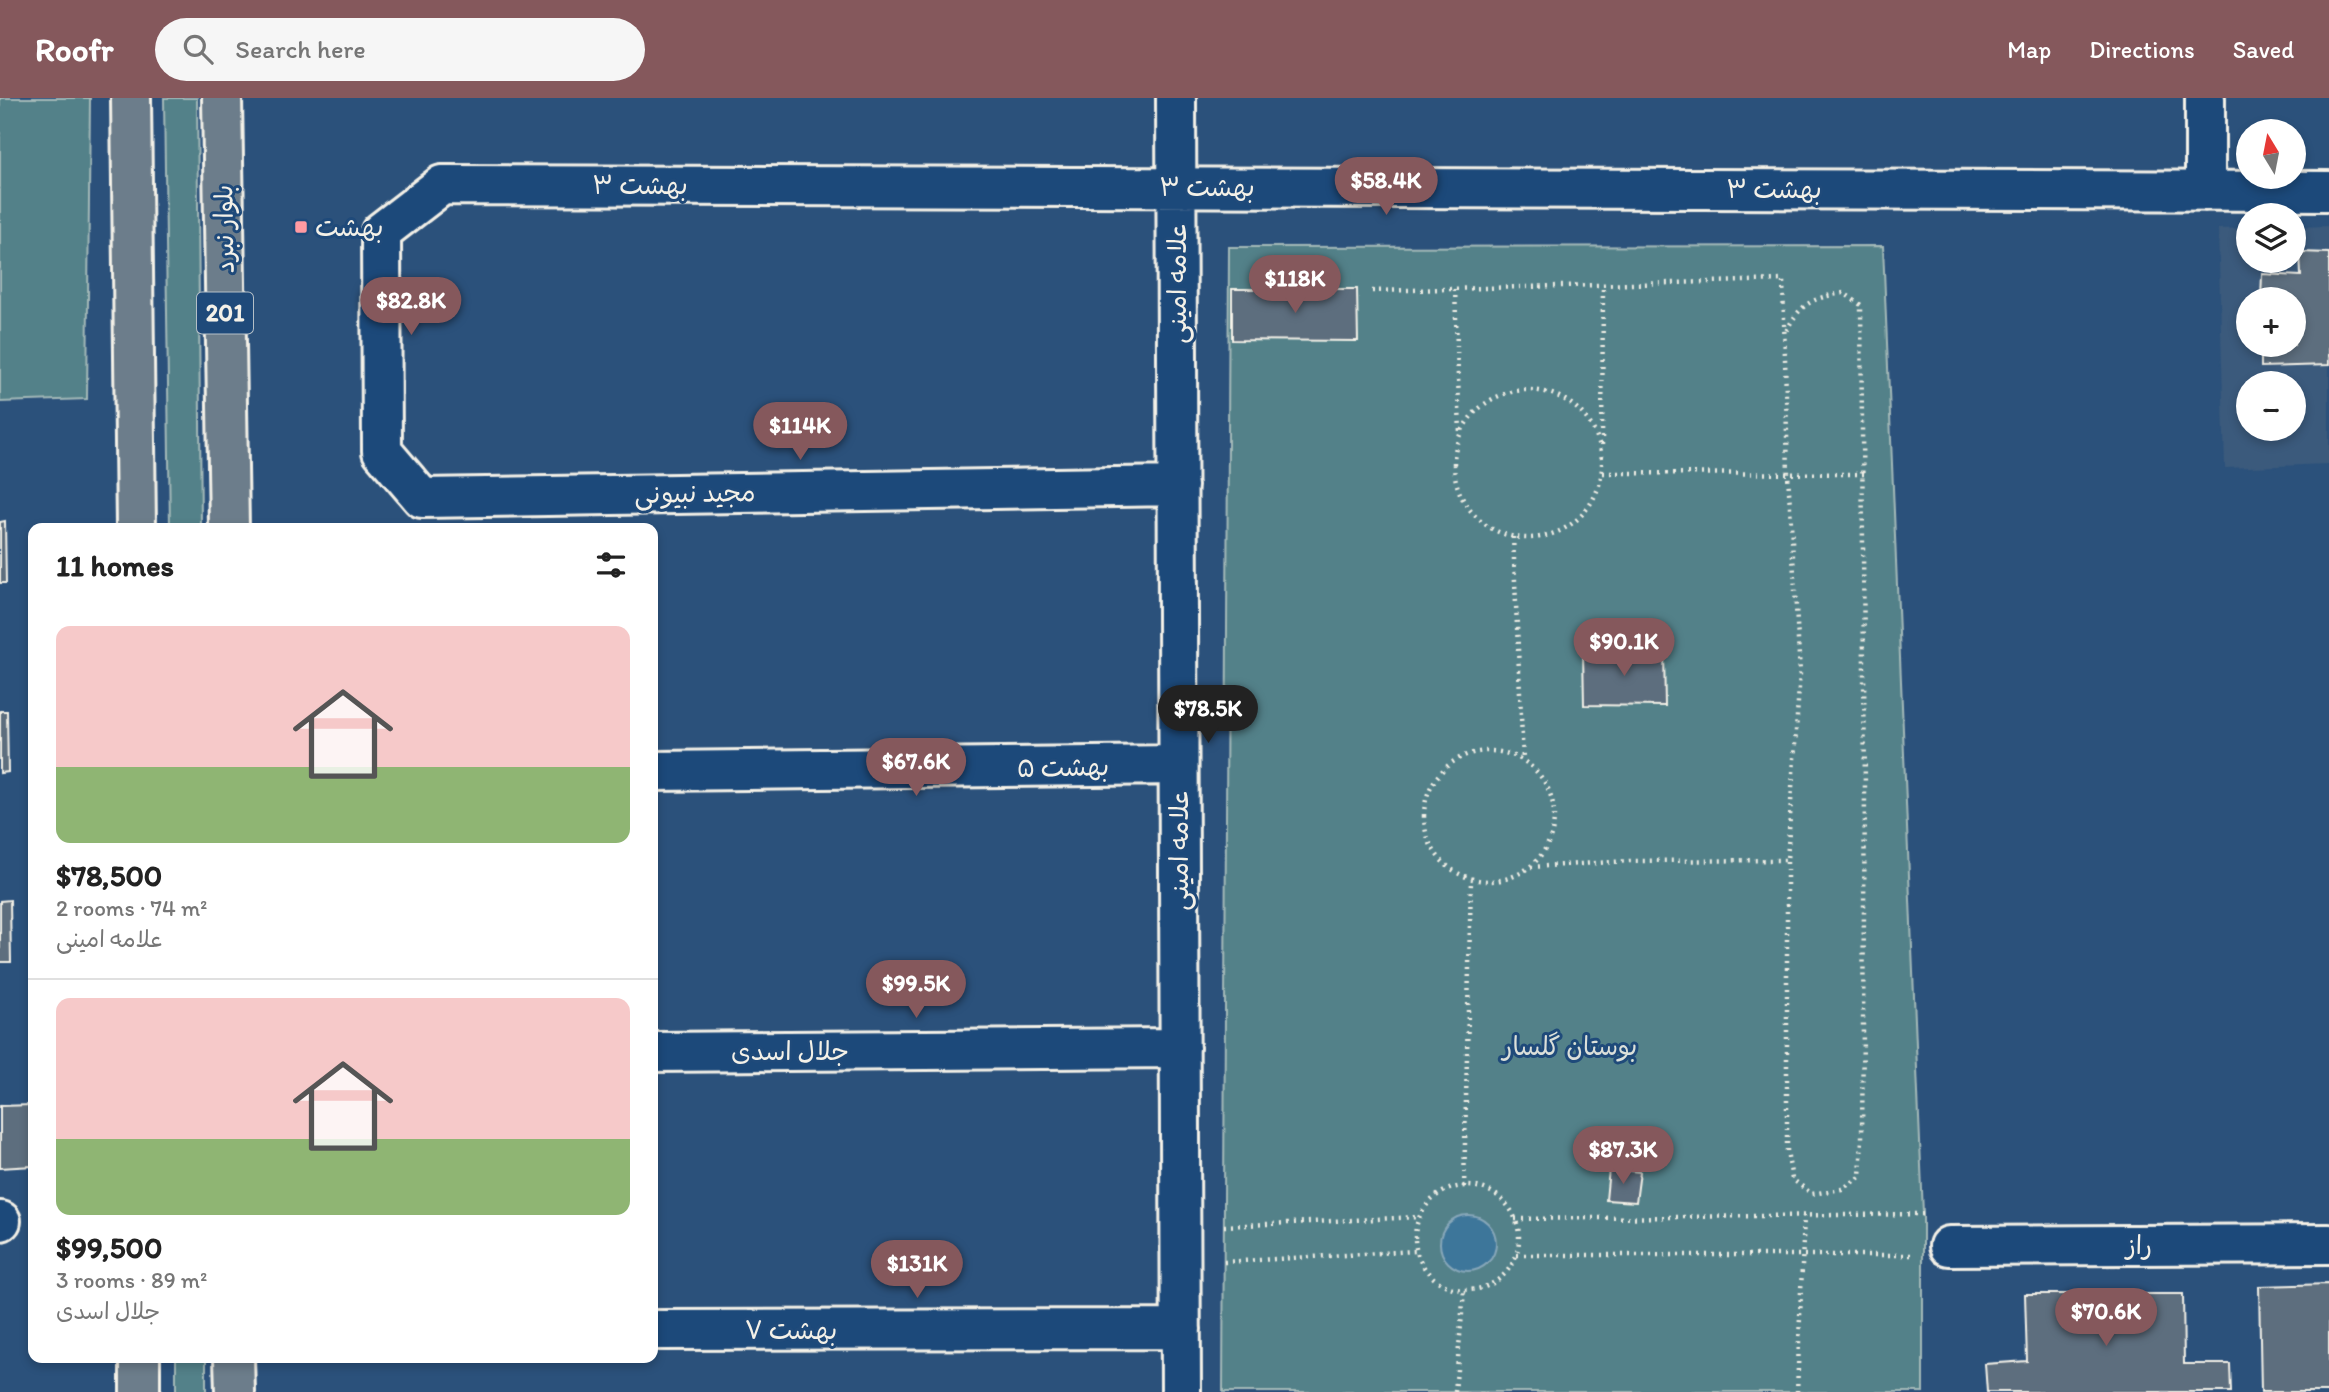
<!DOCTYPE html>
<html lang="en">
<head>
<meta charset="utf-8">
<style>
  :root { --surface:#fff; --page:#f6f6f6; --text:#222; --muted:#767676; --line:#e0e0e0; --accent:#85585c }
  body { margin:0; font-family:Itim,"Playpen Sans Arabic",sans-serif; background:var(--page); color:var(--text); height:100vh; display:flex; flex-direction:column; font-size:26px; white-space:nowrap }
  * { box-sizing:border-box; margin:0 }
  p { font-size:23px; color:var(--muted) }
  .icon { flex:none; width:38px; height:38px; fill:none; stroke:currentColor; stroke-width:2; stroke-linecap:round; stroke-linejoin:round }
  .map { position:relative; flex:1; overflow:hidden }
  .sheet { position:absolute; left:28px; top:425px; width:630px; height:840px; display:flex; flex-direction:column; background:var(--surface); border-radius:14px; box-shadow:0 4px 10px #0003 }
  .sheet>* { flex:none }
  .needle { width:46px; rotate:350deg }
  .buttons { position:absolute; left:2236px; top:21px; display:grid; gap:14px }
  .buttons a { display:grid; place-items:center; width:70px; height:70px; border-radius:50%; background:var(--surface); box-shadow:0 4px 10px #0003; font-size:35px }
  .price { position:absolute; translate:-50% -60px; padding:0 16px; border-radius:24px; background:var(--accent); color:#fff; font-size:23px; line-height:46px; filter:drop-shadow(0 2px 4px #0008) }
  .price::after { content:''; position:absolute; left:50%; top:42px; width:21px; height:16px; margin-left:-10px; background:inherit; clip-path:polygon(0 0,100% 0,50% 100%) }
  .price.current { background:#222; color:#fff }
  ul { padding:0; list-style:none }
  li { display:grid; align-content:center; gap:14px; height:371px; padding:0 28px }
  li+li { border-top:2px solid var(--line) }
  li span { display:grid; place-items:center; height:217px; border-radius:14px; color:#555 }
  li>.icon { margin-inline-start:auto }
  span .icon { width:126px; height:126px; fill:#fffc; stroke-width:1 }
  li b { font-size:30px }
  h2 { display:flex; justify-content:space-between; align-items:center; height:84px; padding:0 28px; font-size:30px }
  header { display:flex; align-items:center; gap:42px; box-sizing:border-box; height:98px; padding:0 35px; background:var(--accent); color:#fff }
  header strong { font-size:33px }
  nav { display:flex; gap:38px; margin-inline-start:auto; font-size:24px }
  .search { width:490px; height:63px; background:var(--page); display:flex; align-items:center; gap:18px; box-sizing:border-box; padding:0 24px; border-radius:38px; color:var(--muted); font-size:26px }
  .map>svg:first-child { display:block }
  .built { fill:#3a5a7c; fill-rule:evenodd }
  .green { fill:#538189; stroke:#a4b9b8; stroke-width:2 }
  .water { fill:#3e769a; stroke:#87a7b9; stroke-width:2 }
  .building { fill:#5d6e7e; stroke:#f4f1e8; stroke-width:2 }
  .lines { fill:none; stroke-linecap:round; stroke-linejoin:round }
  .street-casing { stroke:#f4f1e8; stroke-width:44 }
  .primary-casing { stroke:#f4f1e8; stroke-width:44 }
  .path { stroke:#f4f1e8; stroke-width:4.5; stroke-dasharray:2 5; stroke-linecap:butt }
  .street { stroke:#1f4a7a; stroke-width:38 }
  .primary { stroke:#6c7d8b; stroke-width:38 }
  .poi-dot { fill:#ff9aa2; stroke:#1f4a7a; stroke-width:2.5 }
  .labels { text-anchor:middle; stroke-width:6; stroke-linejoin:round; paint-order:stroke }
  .shield { fill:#1f4a7a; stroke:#b4bfc7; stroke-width:2 }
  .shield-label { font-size:24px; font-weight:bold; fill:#f4f1e8 }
  .street-label { font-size:26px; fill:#f4f1e8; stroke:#1f4a7a }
  .poi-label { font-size:26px; fill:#f4f1e8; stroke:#1f4a7a; text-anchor:start }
  .park-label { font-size:26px; fill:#dce0da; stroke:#1f4a7a }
</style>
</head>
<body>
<header>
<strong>Roofr</strong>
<div class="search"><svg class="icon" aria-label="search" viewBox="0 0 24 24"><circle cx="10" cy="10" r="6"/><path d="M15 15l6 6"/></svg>Search here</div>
<nav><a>Map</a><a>Directions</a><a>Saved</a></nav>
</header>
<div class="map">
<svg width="2329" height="1294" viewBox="0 0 2329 1294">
  <rect width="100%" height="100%" fill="#2b517b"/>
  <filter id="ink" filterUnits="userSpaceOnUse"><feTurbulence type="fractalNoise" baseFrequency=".0143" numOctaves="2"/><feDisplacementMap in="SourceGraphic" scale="14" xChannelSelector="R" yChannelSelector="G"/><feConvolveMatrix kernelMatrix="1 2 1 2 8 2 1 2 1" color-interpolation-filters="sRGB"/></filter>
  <g filter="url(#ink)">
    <path class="built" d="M 2329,128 L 2329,366 L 2225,370 L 2218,131 L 2249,130 L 2249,163 L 2294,163 L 2294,129 ZM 2249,201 L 2294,201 L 2294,247 L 2249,247 ZM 2249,285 L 2294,285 L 2294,331 L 2249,331 Z"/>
    <path class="green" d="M 0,0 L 90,0 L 87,301 L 0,304 Z
      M 164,0 L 197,0 L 201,430 L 170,430 Z
      M 1883,148 L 1923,1116 L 1923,1294 L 1223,1294 L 1229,149 Z
      M 176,1260 L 206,1260 L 206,1294 L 176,1294 Z"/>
    <path class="water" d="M1440 1145a28 28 0 1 1 56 0a28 28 0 1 1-56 0Z"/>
    <path class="building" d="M 2300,154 L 2329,155 L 2329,267 L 2261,269 L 2261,247 L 2294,247 L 2294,201 L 2261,201 L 2262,176 L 2301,178 Z
      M 1232,191 L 1357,191 L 1358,243 L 1232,242 Z
      M 5,423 L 6,485 L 0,485 L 0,424 Z
      M 1583,553 L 1664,554 L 1665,608 L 1584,607 Z
      M 0,613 L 7,613 L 8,674 L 0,675 Z
      M 10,802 L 11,864 L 0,864 L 0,803 Z
      M 32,1007 L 33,1068 L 0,1070 L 0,1008 Z
      M 1609,1071 L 1640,1074 L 1636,1104 L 1606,1102 Z
      M 2329,1186 L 2329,1294 L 2261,1294 L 2259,1188 Z
      M 2025,1196 L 2183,1196 L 2184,1266 L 2230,1266 L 2231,1294 L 1987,1294 L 1985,1266 L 2027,1263 Z"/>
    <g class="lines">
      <g class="street-casing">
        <path id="street" d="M 1176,0 L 1181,1294
          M 2205,93 L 2205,0
          M 1178,388 L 422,400 L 382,353 L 381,134 L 442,87 L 2329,93
          M 653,673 L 1178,667
          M 653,954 L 1180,950
          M 0,1123 L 1,1123
          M 1949,1148 L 2329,1146
          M 653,1232 L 1181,1231"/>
      </g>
      <g class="primary-casing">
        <path id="primary" d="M 131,0 L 136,430
          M 222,0 L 229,430
          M 140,1260 L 140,1294
          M 234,1260 L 235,1294"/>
      </g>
      <path class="path" d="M 1455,191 L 1460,336
        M 1372,193 L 1783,182 L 1788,376 L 1800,575 L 1787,762 L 1787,1053 L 1792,1081 L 1812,1096 L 1842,1091 L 1860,1079 L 1862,1041 L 1865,695 L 1861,207 L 1844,195 C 1810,200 1800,206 1784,237
        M1454 366a74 74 0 1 1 148 0a74 74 0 1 1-148 0Z
        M 1602,347 L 1603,187
        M 1603,375 L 1864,376
        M 1513,439 L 1523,662
        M1424 718a65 65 0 1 1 130 0a65 65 0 1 1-130 0Z
        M 1531,769 L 1629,763 L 1787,762
        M1415 1140a52 52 0 1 1 104 0a52 52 0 1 1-104 0Z
        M 1464,1089 L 1471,781
        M 1515,1121 L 1923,1116
        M 1224,1128 L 1419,1119
        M 1517,1157 L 1915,1157
        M 1224,1164 L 1415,1153
        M 1455,1294 L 1464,1193
        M 1797,1294 L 1804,1118"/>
      <use href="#street" class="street"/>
      <use href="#primary" class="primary"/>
    </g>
  </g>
  <rect class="poi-dot" x="294" y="122" width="14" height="14" rx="3.5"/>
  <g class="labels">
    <rect class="shield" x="197" y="194.5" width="56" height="41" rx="5"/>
    <g class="shield-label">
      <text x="225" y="223">201</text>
    </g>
    <g class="street-label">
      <text x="640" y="96">بهشت ۳</text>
      <text x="1207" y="98">بهشت ۳</text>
      <text x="1774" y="100">بهشت ۳</text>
      <text transform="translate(224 131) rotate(-91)" y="9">بلوار نبرد</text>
      <text transform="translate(1177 185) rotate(-90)" y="9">علامه امینی</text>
      <text transform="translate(695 395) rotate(-1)" y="9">مجید نبیونی</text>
      <text transform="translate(1063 669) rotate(-1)" y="9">بهشت ۵</text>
      <text transform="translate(1179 752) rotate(-90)" y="9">علامه امینی</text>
      <text x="790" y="962">جلال اسدی</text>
      <text x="2139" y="1156">راز</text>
      <text x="791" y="1241">بهشت ۷</text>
    </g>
    <g class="poi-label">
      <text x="315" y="138">بهشت</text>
    </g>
    <g class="park-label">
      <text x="1570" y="957">بوستان گلسار</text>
    </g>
  </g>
</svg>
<div class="buttons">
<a><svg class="needle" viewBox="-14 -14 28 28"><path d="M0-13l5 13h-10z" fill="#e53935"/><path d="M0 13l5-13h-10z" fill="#767676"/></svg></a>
<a><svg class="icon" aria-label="layers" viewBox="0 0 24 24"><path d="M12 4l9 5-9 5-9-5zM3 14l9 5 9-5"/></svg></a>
<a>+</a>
<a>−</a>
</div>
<b class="price" style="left:1386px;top:119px">$58.4K</b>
<b class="price" style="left:1295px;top:217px">$118K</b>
<b class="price" style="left:411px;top:239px">$82.8K</b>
<b class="price" style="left:800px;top:364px">$114K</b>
<b class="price" style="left:1624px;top:580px">$90.1K</b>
<b class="price current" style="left:1208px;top:647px">$78.5K</b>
<b class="price" style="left:916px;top:700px">$67.6K</b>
<b class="price" style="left:916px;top:922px">$99.5K</b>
<b class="price" style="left:1623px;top:1088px">$87.3K</b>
<b class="price" style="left:917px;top:1202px">$131K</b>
<b class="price" style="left:2106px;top:1250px">$70.6K</b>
<section class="sheet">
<h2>11 homes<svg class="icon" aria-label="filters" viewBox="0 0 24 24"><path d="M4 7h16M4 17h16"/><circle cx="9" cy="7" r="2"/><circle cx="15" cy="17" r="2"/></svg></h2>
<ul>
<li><span style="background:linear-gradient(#f6c9c9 65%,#8fb573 0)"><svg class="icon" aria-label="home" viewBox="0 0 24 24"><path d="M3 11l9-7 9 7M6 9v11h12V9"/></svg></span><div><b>$78,500</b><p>2 rooms · 74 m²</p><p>علامه امینی</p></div></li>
<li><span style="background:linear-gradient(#f6c9c9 65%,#8fb573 0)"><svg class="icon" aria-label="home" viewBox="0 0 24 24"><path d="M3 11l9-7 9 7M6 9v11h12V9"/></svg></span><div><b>$99,500</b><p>3 rooms · 89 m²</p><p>جلال اسدی</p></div></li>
</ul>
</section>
</div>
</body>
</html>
